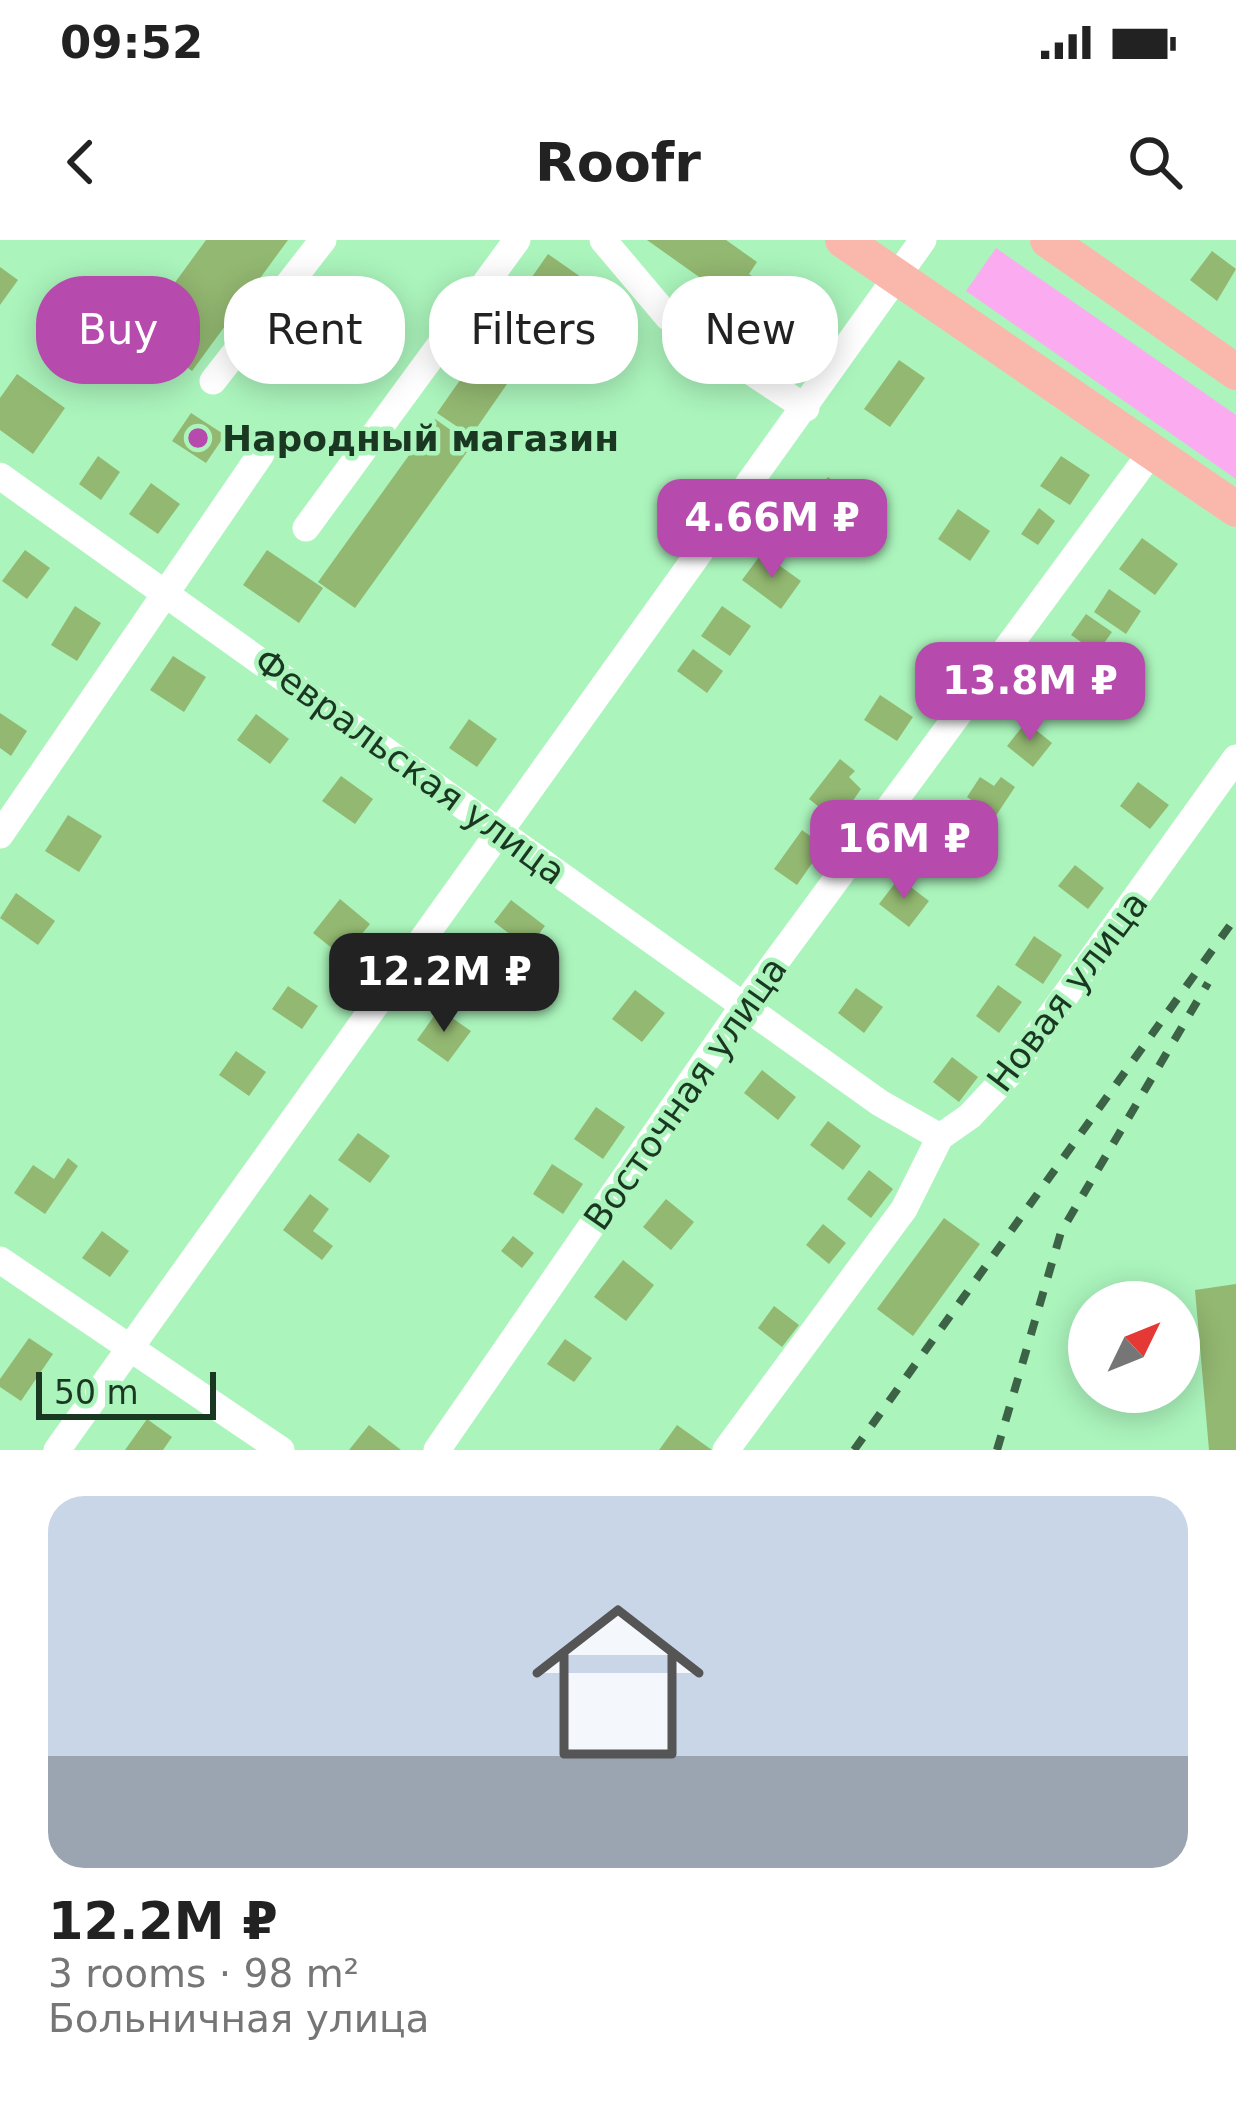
<!DOCTYPE html>
<html lang="en">
<head>
<meta charset="utf-8">
<style>
  :root { --surface:#fff; --page:#f6f6f6; --text:#222; --muted:#767676; --line:#e0e0e0; --accent:#b64bad }
  body { margin:0; font-family:"DejaVu Sans",sans-serif; background:var(--page); color:var(--text); height:100vh; display:flex; flex-direction:column; font-size:45px; white-space:nowrap }
  * { box-sizing:border-box; margin:0 }
  p { font-size:39px; color:var(--muted) }
  .icon { flex:none; width:66px; height:66px; fill:none; stroke:currentColor; stroke-width:2; stroke-linecap:round; stroke-linejoin:round }
  .map { position:relative; height:1210px; overflow:hidden }
  .drawer { display:flex; flex-direction:column; background:var(--surface); flex:1 }
  .drawer>* { flex:none }
  .top-card { position:absolute; left:36px; top:36px; width:1164px; height:108px; display:flex; gap:24px }
  .needle { width:78px; rotate:47deg }
  .fabs { position:absolute; left:1068px; top:1041px; display:grid; gap:24px }
  .fabs a { display:grid; place-items:center; width:132px; height:132px; border-radius:50%; background:var(--surface); box-shadow:0 6px 30px #0003; font-size:60px }
  .scale { position:absolute; left:36px; bottom:30px; width:180px; box-sizing:border-box; padding-left:12px; border:6px solid #1a3722; border-top:0; font-size:33px; line-height:42px; white-space:nowrap; color:#1a3722; -webkit-text-stroke:9px #abf4bc; paint-order:stroke }
  .price { position:absolute; translate:-50% -102px; padding:0 27px; border-radius:24px; background:var(--accent); color:#fff; font-size:39px; line-height:78px; filter:drop-shadow(0 3px 6px #0008) }
  .price::after { content:''; position:absolute; left:50%; top:72px; width:36px; height:27px; margin-left:-18px; background:inherit; clip-path:polygon(0 0,100% 0,50% 100%) }
  .price.active { background:#222; color:#fff }
  ul { padding:0; list-style:none }
  li { display:grid; align-content:center; gap:24px; height:636px; padding:0 48px }
  li+li { border-top:3px solid var(--line) }
  li span { display:grid; place-items:center; height:372px; border-radius:36px; color:#555 }
  li>.icon { margin-inline-start:auto }
  span .icon { width:216px; height:216px; fill:#fffc; stroke-width:1 }
  li b { font-size:51px }
  .tag { padding:0 42px; border-radius:48px; background:var(--surface); box-shadow:0 6px 30px #0003; font-size:42px; line-height:108px }
  .tag.active { background:var(--accent); color:#fff }
  .status { display:flex; justify-content:space-between; align-items:center; height:84px; padding:0 60px; background:var(--surface); direction:ltr }
  .status svg { height:33px; fill:currentColor }
  header { display:flex; justify-content:space-between; align-items:center; height:156px; padding:0 48px; background:var(--surface); font-size:54px; font-weight:700 }
  .map>svg:first-child { display:block }
  .green { fill:#fbacf1 }
  .building { fill:#93b871 }
  .lines { fill:none; stroke-linecap:round; stroke-linejoin:round }
  .minor { stroke:#fff; stroke-width:27 }
  .major { stroke:#fab8ad; stroke-width:36 }
  .rail { stroke:#3c6346; stroke-width:8; stroke-dasharray:15 15; stroke-linecap:butt }
  .poi-dot { fill:#b64bad; stroke:#abf4bc; stroke-width:4.5 }
  .labels { text-anchor:middle; stroke-width:9; stroke-linejoin:round; paint-order:stroke }
  .poi-label { font-size:36px; font-weight:bold; fill:#1a3722; stroke:#abf4bc; text-anchor:start }
  .street-label { font-size:36px; fill:#1a3722; stroke:#abf4bc }
</style>
</head>
<body>
<div class="status"><b>09:52</b><svg viewBox="0 0 49 12"><path d="M0 12V9h3v3zM5 12V6h3v6zM10 12V3h3v9zM15 12V0h3v12zM26 1h20v11H26zM47 4h2v5h-2z"/></svg></div>
<header><svg class="icon" aria-label="back" viewBox="0 0 24 24"><path d="M15 5l-7 7 7 7"/></svg>Roofr<svg class="icon" aria-label="search" viewBox="0 0 24 24"><circle cx="10" cy="10" r="6"/><path d="M15 15l6 6"/></svg></header>
<div class="map">
<svg width="1236" height="1210" viewBox="0 0 1236 1210">
  <rect width="100%" height="100%" fill="#abf4bc"/>
  <path class="green" d="M 996,8 L 1236,175 L 1236,239 L 966,51 Z"/>
  <path class="building" d="M 206,0 L 288,0 L 192,131 L 139,92 Z
    M 647,0 L 726,0 L 757,22 L 749,34 L 826,88 L 801,124 L 723,69 L 730,59 Z
    M 1212,11 L 1236,29 L 1217,61 L 1190,40 Z
    M 548,14 L 581,37 L 471,196 L 437,173 Z
    M 0,27 L 18,40 L 0,65 Z
    M 899,120 L 925,138 L 890,187 L 864,169 Z
    M 17,134 L 65,168 L 33,214 L 0,190 L 0,158 Z
    M 191,173 L 225,195 L 206,223 L 172,201 Z
    M 435,179 L 472,205 L 355,368 L 318,342 Z
    M 98,216 L 120,232 L 101,260 L 79,244 Z
    M 1061,216 L 1090,235 L 1070,265 L 1040,246 Z
    M 828,237 L 860,261 L 835,295 L 803,271 Z
    M 151,243 L 180,264 L 158,294 L 129,274 Z
    M 1039,268 L 1055,281 L 1038,305 L 1021,294 Z
    M 958,269 L 990,291 L 970,321 L 938,299 Z
    M 1142,298 L 1178,324 L 1155,355 L 1119,329 Z
    M 25,310 L 50,328 L 27,359 L 2,341 Z
    M 267,310 L 323,348 L 299,383 L 243,345 Z
    M 762,313 L 801,341 L 781,369 L 742,340 Z
    M 1109,349 L 1141,371 L 1126,394 L 1094,372 Z
    M 75,366 L 101,383 L 77,421 L 51,405 Z
    M 722,366 L 751,386 L 730,416 L 701,396 Z
    M 1086,374 L 1112,392 L 1097,413 L 1071,395 Z
    M 693,409 L 723,431 L 707,453 L 677,431 Z
    M 173,416 L 206,437 L 184,472 L 150,450 Z
    M 880,455 L 913,477 L 897,501 L 864,480 Z
    M 0,473 L 27,491 L 11,516 L 0,508 Z
    M 256,474 L 289,499 L 270,524 L 237,500 Z
    M 469,479 L 497,499 L 477,527 L 449,508 Z
    M 1026,482 L 1052,503 L 1033,527 L 1007,506 Z
    M 840,519 L 855,531 L 849,537 L 861,549 L 838,582 L 809,559 Z
    M 341,536 L 373,559 L 355,584 L 322,561 Z
    M 980,537 L 994,546 L 1001,537 L 1015,547 L 995,577 L 967,557 Z
    M 1138,542 L 1169,565 L 1150,589 L 1120,566 Z
    M 68,575 L 102,596 L 79,632 L 45,611 Z
    M 802,590 L 824,606 L 797,645 L 774,629 Z
    M 1075,625 L 1104,648 L 1088,669 L 1058,646 Z
    M 899,638 L 929,661 L 909,687 L 879,664 Z
    M 16,653 L 55,681 L 38,705 L 0,678 Z
    M 340,659 L 370,684 L 343,717 L 313,693 Z
    M 511,660 L 545,686 L 528,708 L 494,682 Z
    M 1034,696 L 1062,715 L 1043,744 L 1015,725 Z
    M 998,745 L 1022,762 L 999,793 L 976,776 Z
    M 288,746 L 318,766 L 302,789 L 272,769 Z
    M 856,748 L 883,767 L 864,793 L 838,773 Z
    M 635,750 L 665,773 L 642,802 L 612,779 Z
    M 439,769 L 471,791 L 448,822 L 417,800 Z
    M 236,811 L 266,832 L 249,856 L 219,835 Z
    M 952,817 L 978,837 L 959,862 L 933,842 Z
    M 762,830 L 796,857 L 778,880 L 744,853 Z
    M 596,867 L 625,887 L 603,919 L 574,899 Z
    M 828,881 L 861,906 L 843,930 L 810,905 Z
    M 358,893 L 390,916 L 370,943 L 338,920 Z
    M 68,918 L 78,926 L 45,974 L 14,953 L 33,925 L 54,939 Z
    M 552,924 L 583,944 L 563,974 L 533,954 Z
    M 869,930 L 893,949 L 871,978 L 847,959 Z
    M 310,954 L 329,969 L 313,991 L 333,1006 L 322,1020 L 283,990 Z
    M 666,959 L 694,982 L 671,1010 L 643,987 Z
    M 944,978 L 980,1004 L 913,1096 L 877,1069 Z
    M 823,984 L 846,1003 L 829,1024 L 806,1005 Z
    M 102,991 L 129,1011 L 110,1037 L 82,1018 Z
    M 513,996 L 534,1013 L 522,1028 L 501,1011 Z
    M 623,1020 L 654,1045 L 626,1081 L 594,1057 Z
    M 1236,1044 L 1236,1210 L 1209,1210 L 1195,1050 Z
    M 774,1066 L 799,1085 L 782,1107 L 758,1088 Z
    M 29,1098 L 53,1114 L 21,1161 L 0,1147 L 0,1139 Z
    M 565,1099 L 592,1118 L 574,1142 L 547,1124 Z
    M 147,1179 L 172,1197 L 163,1210 L 125,1210 Z
    M 369,1185 L 401,1210 L 349,1210 Z
    M 677,1185 L 712,1210 L 659,1210 Z"/>
  <g class="lines">
    <path class="minor" d="M 603,0 L 668,77 L 806,168
      M 213,141 L 323,0
      M 0,236 L 880,863 L 940,897
      M 306,288 L 517,0
      M 0,595 L 261,214
      M 0,1020 L 281,1210
      M 57,1210 L 923,0
      M 437,1210 L 744,765 L 1153,210
      M 726,1210 L 904,969 L 940,897 L 970,876 L 1009,834 L 1236,518"/>
    <path class="major" d="M 843,0 L 1236,269
      M 1048,0 L 1236,132"/>
    <path class="rail" d="M 854,1210 L 1236,677
      M 997,1210 L 1061,992 L 1208,743"/>
  </g>
  <circle class="poi-dot" cx="198" cy="198" r="12"/>
  <g class="labels">
    <g class="poi-label">
      <text x="222" y="211">Народный магазин</text>
    </g>
    <g class="street-label">
      <text transform="translate(410 526) rotate(36)" y="13">Февральская улица</text>
      <text transform="translate(1067 751) rotate(-53)" y="13">Новая улица</text>
      <text transform="translate(685 853) rotate(-55)" y="13">Восточная улица</text>
    </g>
  </g>
</svg>
<div class="fabs">
<a><svg class="needle" viewBox="-14 -14 28 28"><path d="M0-13l5 13h-10z" fill="#e53935"/><path d="M0 13l5-13h-10z" fill="#767676"/></svg></a>
</div>
<div class="scale">50 m</div>
<b class="price" style="left:772px;top:341px">4.66M ₽</b>
<b class="price" style="left:1030px;top:504px">13.8M ₽</b>
<b class="price" style="left:904px;top:662px">16M ₽</b>
<b class="price active" style="left:444px;top:795px">12.2M ₽</b>
<div class="top-card">
<a class="tag active">Buy</a>
<a class="tag">Rent</a>
<a class="tag">Filters</a>
<a class="tag">New</a>
</div>
</div>
<section class="drawer">
<ul>
<li><span style="background:linear-gradient(#c9d6e8 70%,#9aa5b1 0)"><svg class="icon" aria-label="home" viewBox="0 0 24 24"><path d="M3 11l9-7 9 7M6 9v11h12V9"/></svg></span><div><b>12.2M ₽</b><p>3 rooms · 98 m²</p><p>Больничная улица</p></div></li>
</ul>
</section>
</body>
</html>
